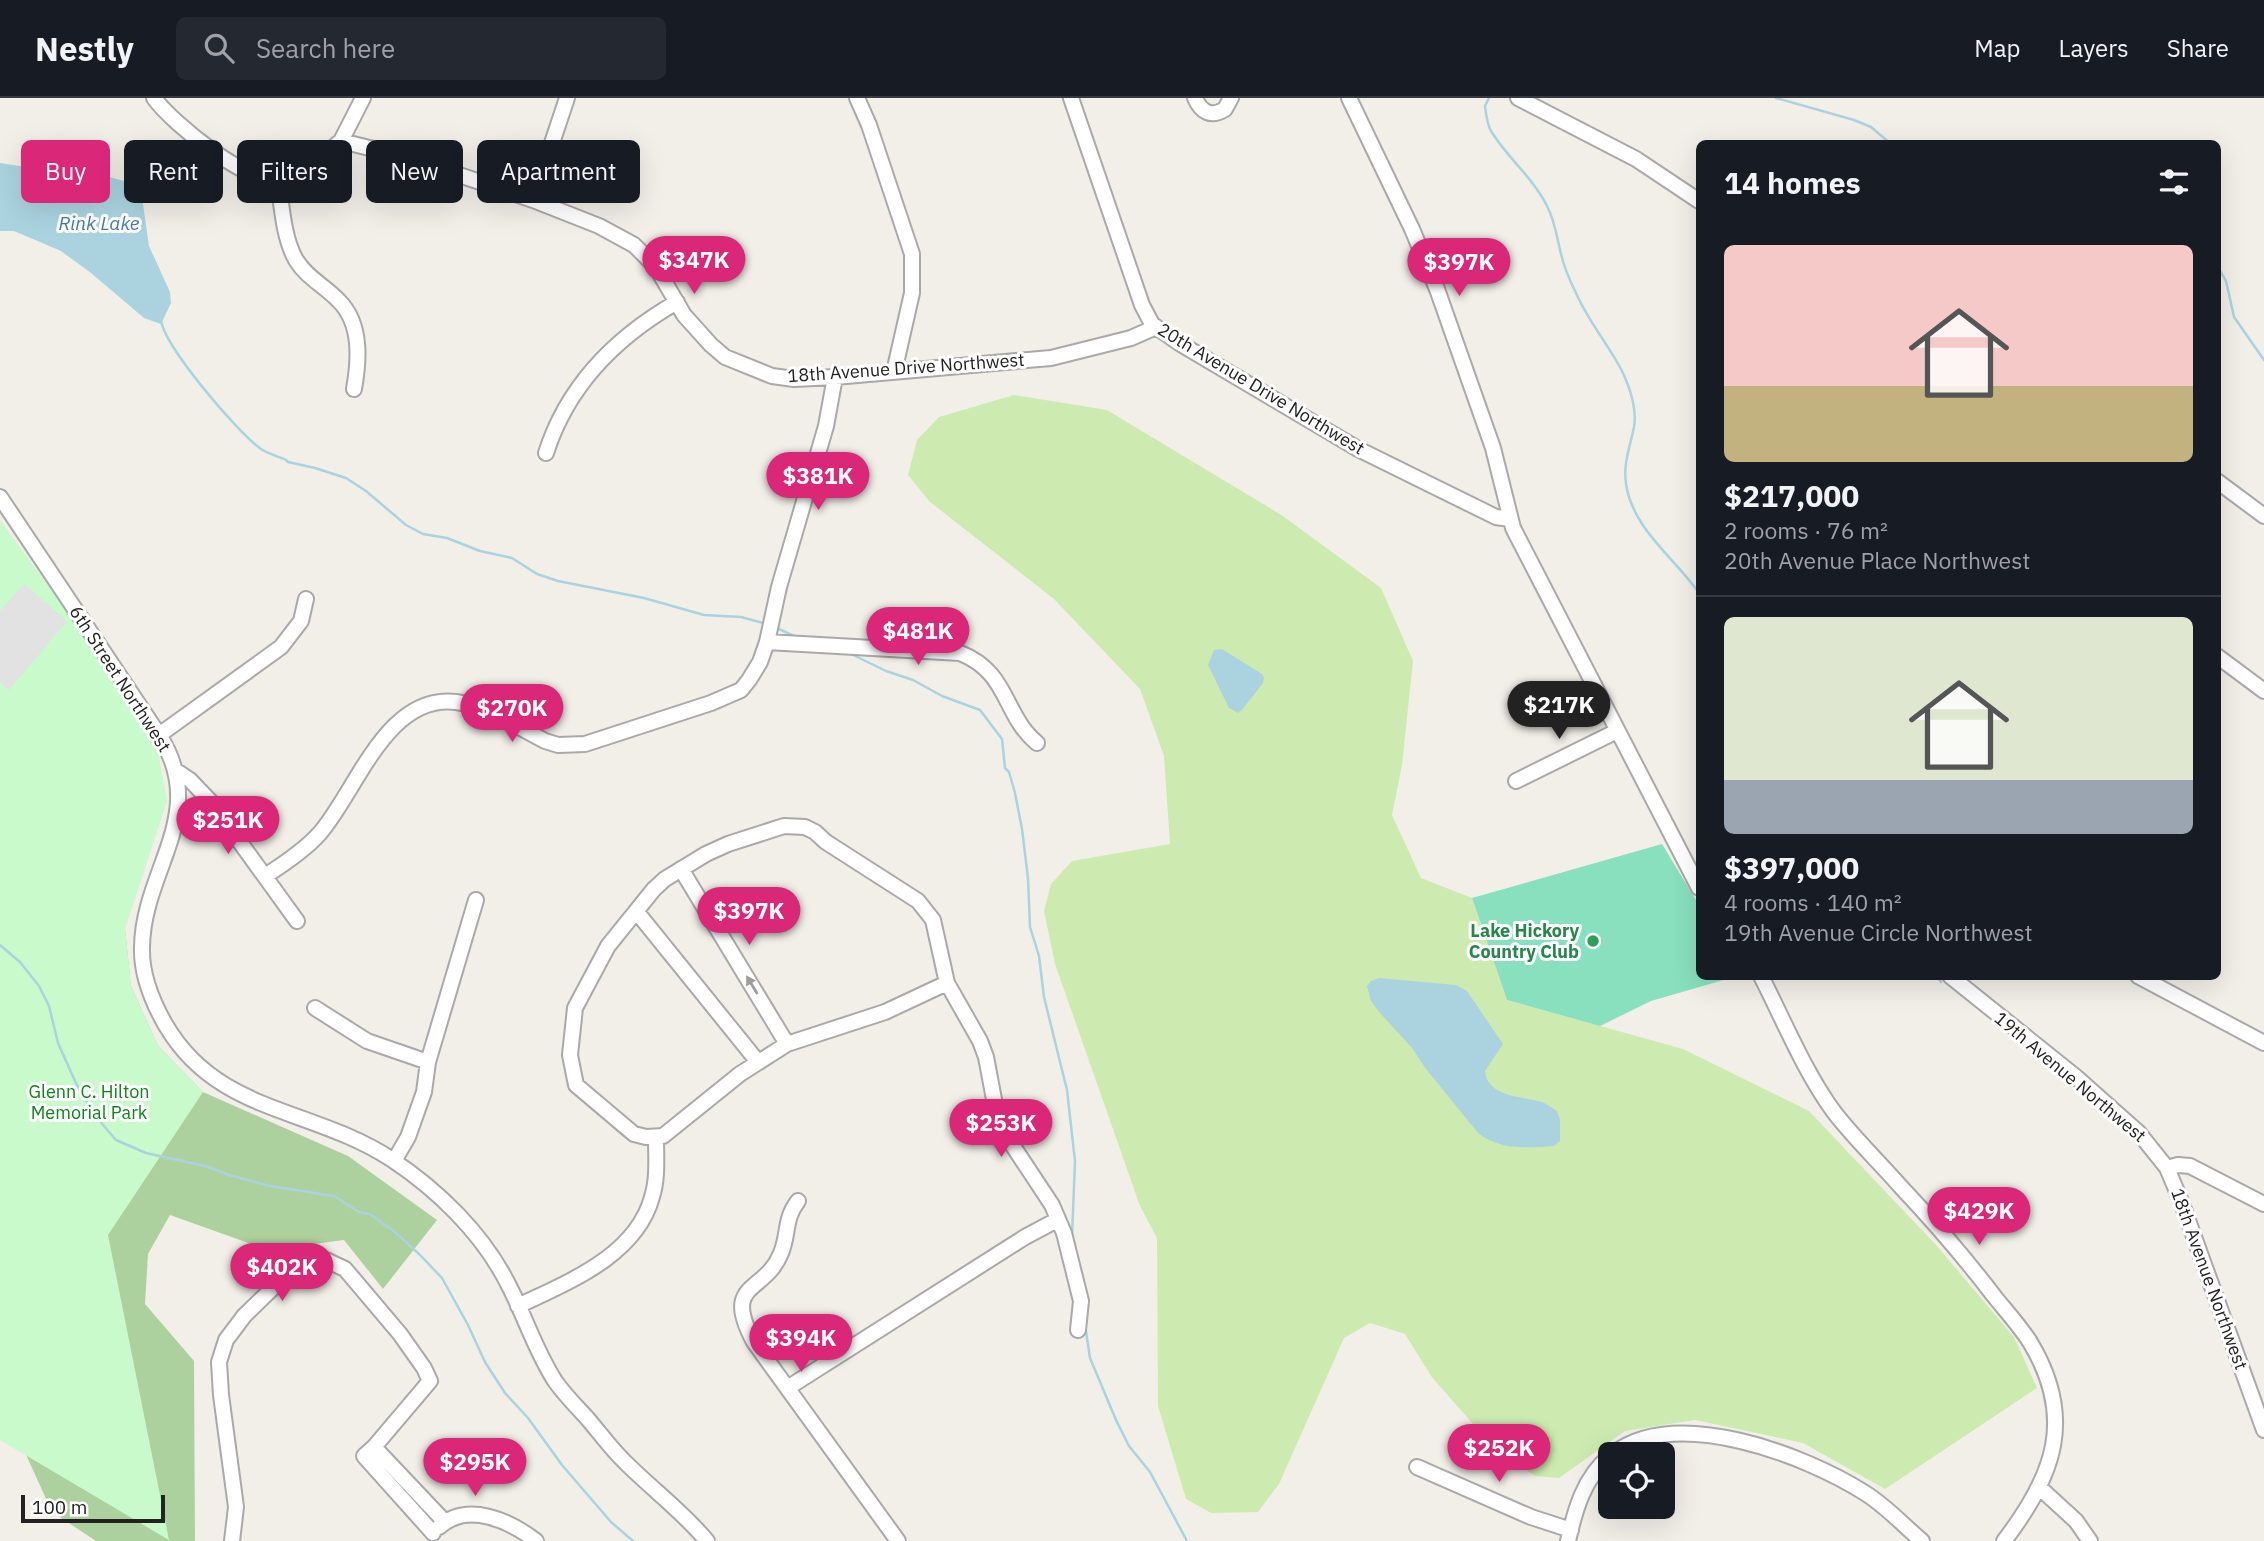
<!DOCTYPE html>
<html lang="en">
<head>
<meta charset="utf-8">
<style>
  :root { --surface:#171b24; --page:#242831; --text:#f1f3f6; --muted:#9ea1a6; --line:#363941; --accent:#db2777 }
  body { margin:0; font-family:"IBM Plex Sans",sans-serif; background:var(--page); color:var(--text); height:100vh; display:flex; flex-direction:column; font-size:26px; white-space:nowrap }
  * { box-sizing:border-box; margin:0 }
  p { font-size:23px; color:var(--muted) }
  .icon { flex:none; width:38px; height:38px; fill:none; stroke:currentColor; stroke-width:2; stroke-linecap:round; stroke-linejoin:round }
  .map { position:relative; flex:1; overflow:hidden }
  .sheet { position:absolute; left:1696px; top:42px; width:525px; height:840px; display:flex; flex-direction:column; background:var(--surface); border-radius:10px; box-shadow:0 7px 28px #0002 }
  .sheet>* { flex:none }
  .banner { position:absolute; left:21px; top:42px; width:665px; height:63px; display:flex; gap:14px }
  .buttons { position:absolute; left:1598px; top:1344px; display:grid; gap:14px }
  .buttons a { display:grid; place-items:center; width:77px; height:77px; border-radius:10px; background:var(--surface); box-shadow:0 7px 28px #0002; font-size:35px }
  .scale { position:absolute; left:21px; bottom:18px; width:144px; box-sizing:border-box; padding-left:7px; border:4px solid #222; border-top:0; font-size:19px; line-height:24px; white-space:nowrap; color:#222; -webkit-text-stroke:5px #fff; paint-order:stroke }
  .price { position:absolute; translate:-50% -60px; padding:0 16px; border-radius:24px; background:var(--accent); color:#fff; font-size:23px; line-height:46px; filter:drop-shadow(0 2px 4px #0008) }
  .price::after { content:''; position:absolute; left:50%; top:42px; width:21px; height:16px; margin-left:-10px; background:inherit; clip-path:polygon(0 0,100% 0,50% 100%) }
  .price.selected { background:#222; color:#fff }
  ul { padding:0; list-style:none }
  li { display:grid; align-content:center; gap:14px; height:371px; padding:0 28px }
  li+li { border-top:2px solid var(--line) }
  li span { display:grid; place-items:center; height:217px; border-radius:10px; color:#555 }
  li>.icon { margin-inline-start:auto }
  span .icon { width:126px; height:126px; fill:#fffc; stroke-width:1 }
  li b { font-size:30px }
  h2 { display:flex; justify-content:space-between; align-items:center; height:84px; padding:0 28px; font-size:30px }
  .tag { padding:0 24px; border-radius:10px; background:var(--surface); box-shadow:0 7px 28px #0002; font-size:24px; line-height:63px }
  .tag.selected { background:var(--accent); color:#fff }
  header { display:flex; align-items:center; gap:42px; box-sizing:border-box; height:98px; padding:0 35px; background:var(--surface); border-bottom:2px solid var(--line) }
  header strong { font-size:33px }
  nav { display:flex; gap:38px; margin-inline-start:auto; font-size:24px }
  .search { width:490px; height:63px; background:var(--page); display:flex; align-items:center; gap:18px; box-sizing:border-box; padding:0 24px; border-radius:10px; color:var(--muted); font-size:26px }
  .map>svg:first-child { display:block }
  .grass { fill:#cdebb0 }
  .forest { fill:#add19e }
  .park { fill:#c8facc }
  .pitch { fill:#88e0be }
  .parking { fill:#e2e2e2 }
  .water { fill:#aad3df }
  .lines { fill:none; stroke-linecap:round; stroke-linejoin:round }
  .stream { stroke:#aad3df; stroke-width:2.5 }
  .minor-casing { stroke:#a9a9a9; stroke-width:18 }
  .minor { stroke:#fff; stroke-width:14 }
  .oneway { fill:#9c9c9c }
  .leisure-dot { fill:#2e9e5b; stroke:#fff; stroke-width:2.5 }
  .labels { text-anchor:middle; stroke-width:6; stroke-linejoin:round; paint-order:stroke }
  .street-label { font-size:18px; fill:#222; stroke:#fff }
  .leisure-label { font-size:18px; font-weight:bold; fill:#27864d; stroke:#fff; text-anchor:end }
  .park-label { font-size:18px; fill:#0c8416; stroke:#fff }
  .water-label { font-size:19px; font-style:italic; fill:#4a7aab; stroke:#fff }
</style>
</head>
<body>
<header>
<strong>Nestly</strong>
<div class="search"><svg class="icon" aria-label="search" viewBox="0 0 24 24"><circle cx="10" cy="10" r="6"/><path d="M15 15l6 6"/></svg>Search here</div>
<nav><a>Map</a><a>Layers</a><a>Share</a></nav>
</header>
<div class="map">
<svg width="2264" height="1443" viewBox="0 0 2264 1443">
  <rect width="100%" height="100%" fill="#f2efe9"/>
  <path class="grass" d="M 1014,297 L 1107,312 L 1283,418 L 1381,490 L 1413,563 L 1402,667 L 1392,717 L 1421,780 L 1472,800 L 1507,902 L 1683,951 L 1809,1013 L 1937,1148 L 2014,1239 L 2037,1290 L 1885,1391 L 1803,1345 L 1695,1322 L 1625,1333 L 1559,1380 L 1535,1378 L 1493,1349 L 1431,1278 L 1405,1236 L 1370,1225 L 1344,1240 L 1279,1386 L 1258,1414 L 1211,1415 L 1186,1401 L 1158,1308 L 1157,1140 L 1140,1108 L 1055,866 L 1044,813 L 1051,786 L 1072,763 L 1170,746 L 1164,658 L 1140,591 L 1054,501 L 930,404 L 908,377 L 917,342 L 939,319 Z"/>
  <path class="forest" d="M 125,831 L 131,888 L 158,948 L 203,994 L 348,1058 L 437,1122 L 383,1191 L 344,1142 L 268,1152 L 170,1117 L 148,1156 L 145,1206 L 194,1263 L 195,1443 L 96,1443 L 52,1414 L 18,1339 Z"/>
  <path class="park" d="M 0,422 L 74,523 L 158,654 L 167,703 L 125,831 L 131,888 L 158,948 L 203,994 L 108,1137 L 169,1442 L 0,1342 Z"/>
  <path class="pitch" d="M 1662,746 L 1699,807 L 1699,878 L 1734,879 L 1651,903 L 1600,928 L 1507,902 L 1472,800 Z"/>
  <path class="parking" d="M 24,486 L 67,523 L 9,592 L 0,584 L 0,513 Z"/>
  <path class="water" d="M 0,65 L 46,72 L 99,76 L 131,85 L 142,99 L 149,148 L 170,194 L 171,205 L 161,226 L 144,220 L 91,175 L 61,153 L 14,133 L 0,133 Z
    M 1222,551 L 1262,576 L 1264,580 L 1263,585 L 1242,612 L 1238,615 L 1229,610 L 1208,567 L 1214,552 Z
    M 1379,880 L 1456,887 L 1467,893 L 1503,946 L 1485,973 C 1488,1000 1522,998 1542,1004 C 1547,1006 1552,1010 1557,1013 L 1560,1022 L 1560,1043 L 1554,1048 C 1527,1050 1499,1052 1478,1035 L 1426,971 L 1412,950 L 1380,915 L 1371,903 L 1367,888 L 1371,883 Z"/>
  <g class="lines">
    <path class="stream" d="M 1489,0 L 1485,8 C 1486,16 1487,26 1491,33 C 1508,61 1534,80 1548,110 C 1555,124 1557,140 1561,156 C 1564,169 1570,183 1576,195 C 1588,223 1608,246 1622,273 C 1630,290 1637,311 1634,329 C 1630,349 1623,365 1626,386 C 1633,432 1675,460 1699,495
      M 1776,0 L 1854,22 L 1871,29 L 1891,46
      M 2217,168 L 2226,183 L 2234,219 L 2264,262
      M 161,222 C 164,248 237,334 261,351 C 268,356 278,358 286,362 L 288,364 L 315,370 L 346,380 L 366,393 L 406,427 L 423,436 L 447,440 L 480,453 L 512,460 L 537,476 L 558,483 L 644,500 L 704,517 L 741,519 L 767,526
      M 777,530 L 796,539
      M 849,555 L 886,573 L 913,582 L 942,598 L 980,612 L 1002,641 L 1005,670 L 1009,674 L 1015,695 L 1022,731 L 1028,780 L 1030,829 L 1039,858 L 1044,899 L 1067,992 L 1075,1063 L 1072,1138
      M 0,847 L 20,864 L 39,888 L 49,908 L 58,945 L 75,983 L 92,1014 L 116,1042 L 146,1055 L 205,1068 L 229,1077 L 270,1088 L 334,1098 L 359,1114 L 370,1116 L 396,1135 L 419,1156 L 442,1180 L 468,1227 L 485,1264 L 505,1295 L 528,1320 L 562,1367 L 611,1424 L 633,1443
      M 1937,878 L 1941,884
      M 1085,1227 L 1090,1260 L 1116,1322 L 1129,1348 L 1150,1374 L 1187,1443"/>
    <g class="minor-casing">
      <path id="minor" d="M 154,0 C 173,26 250,89 283,82 C 307,76 323,57 341,43 L 406,59 L 533,102 L 599,128 L 623,141 L 634,147 L 656,169 L 684,217 L 711,247 L 725,259 L 772,278 L 794,281 L 835,279 L 1051,260 L 1131,240 L 1156,229
        M 857,0 L 869,27 L 912,156 L 912,195 L 894,274
        M 1071,0 L 1142,207 L 1152,226 L 1179,245 L 1358,351 L 1496,419 L 1510,421
        M 1195,0 C 1201,14 1211,20 1225,11 L 1231,0
        M 1349,0 L 1412,131 L 1437,191 L 1493,350 L 1513,430 L 1699,790
        M 1518,0 L 1636,61 L 1699,103
        M 341,43 L 363,0
        M 278,82 C 282,108 283,139 296,162 C 307,180 325,188 339,203 C 362,226 359,263 354,291
        M 533,102 L 567,0
        M 546,355 C 568,286 616,239 677,204
        M 2217,383 L 2264,418
        M 0,399 L 159,637 C 210,716 143,771 142,849 C 141,875 152,903 165,926 C 217,1016 311,1009 391,1061 C 438,1092 483,1136 508,1186 C 525,1218 535,1252 555,1283 C 564,1296 576,1308 587,1320 C 600,1335 611,1351 626,1365 C 652,1391 683,1414 707,1443
        M 767,544 L 960,555 C 1009,574 1003,617 1037,645
        M 2217,558 L 2264,593
        M 159,637 L 281,549 L 301,523 L 306,501
        M 175,672 L 190,682 L 211,704 L 297,823
        M 1516,683 L 1617,633
        M 681,771 L 787,946
        M 265,778 C 284,766 305,752 320,735 C 357,692 387,595 456,604 C 487,608 517,629 545,643 L 558,647 L 585,646 L 711,605 L 741,592 L 749,582 L 760,564 L 767,544 L 779,489 L 826,328 L 835,279
        M 636,813 L 758,964
        M 1761,878 C 1784,923 1804,973 1834,1014 C 1854,1040 1879,1064 1901,1089 C 1934,1124 1965,1160 1994,1198 C 2006,1213 2019,1227 2030,1244 C 2076,1320 2054,1378 2004,1443
        M 1950,878 L 2076,979 L 2139,1035 L 2167,1070 L 2181,1103 L 2264,1332
        M 2138,878 L 2264,945
        M 947,885 L 885,914 L 787,946 L 740,976 L 663,1038 L 646,1039 L 634,1036 L 576,987 L 570,957 L 575,910 L 608,848 L 654,791 L 665,781 L 706,756 L 728,746 L 784,728 L 805,729 L 815,734 L 826,744 L 918,803 L 933,822 L 947,885 L 980,943 L 986,959 L 996,1012 L 1013,1048 L 1052,1107 L 1064,1135 L 1081,1203 L 1078,1232
        M 315,910 L 367,943 L 428,964
        M 394,1063 L 408,1039 L 424,994 L 428,964 L 476,802
        M 2167,1070 L 2178,1067 L 2190,1068 L 2264,1106
        M 798,1103 C 784,1121 789,1136 781,1155 C 765,1196 721,1183 754,1244 L 898,1443
        M 518,1208 C 568,1184 636,1158 652,1099 C 658,1080 656,1059 656,1040
        M 789,1289 L 1025,1139 L 1057,1122
        M 1613,1356 C 1676,1307 1805,1357 1865,1395 C 1886,1408 1903,1427 1922,1443
        M 1417,1369 L 1531,1419 L 1571,1432
        M 2040,1390 L 2076,1423 L 2090,1443
        M 439,1429 C 468,1403 510,1423 536,1443
        M 433,1435 L 364,1358 L 374,1349 L 445,1424
        M 232,1443 L 236,1409 L 221,1297 L 219,1264 L 226,1242 L 244,1218 L 285,1178 L 303,1164 L 326,1162 L 345,1171 L 400,1236 L 424,1270 L 430,1283 L 374,1349
        M 1568,1443 C 1575,1412 1584,1379 1610,1358"/>
    </g>
    <use href="#minor" class="minor"/>
  </g>
  <defs><path id="oneway-solid" d="M-6-.8H1V-3.2L6.5 0L1 3.2V.8H-6Z" transform="scale(1.75)"/></defs>
  <use class="oneway" href="#oneway-solid" transform="translate(752 887) rotate(-121)"/>
  <circle class="leisure-dot" cx="1593" cy="843" r="7"/>
  <g class="labels">
    <g class="street-label">
      <text transform="translate(906 270) rotate(-4)" y="6">18th Avenue Drive Northwest</text>
      <text transform="translate(1261 291) rotate(31)" y="6">20th Avenue Drive Northwest</text>
      <text transform="translate(120 581) rotate(57)" y="6">6th Street Northwest</text>
      <text transform="translate(2070 979) rotate(40)" y="6">19th Avenue Northwest</text>
      <text transform="translate(2209 1181) rotate(70)" y="6">18th Avenue Northwest</text>
    </g>
    <g class="leisure-label">
      <text x="1579" y="839">Lake Hickory<tspan x="1579" dy="21">Country Club</tspan></text>
    </g>
    <g class="park-label">
      <text x="89" y="1000">Glenn C. Hilton<tspan x="89" dy="21">Memorial Park</tspan></text>
    </g>
    <g class="water-label">
      <text x="99" y="132">Rink Lake</text>
    </g>
  </g>
</svg>
<div class="buttons">
<a><svg class="icon" aria-label="locate" viewBox="0 0 24 24"><circle cx="12" cy="12" r="6"/><path d="M12 2v4M12 18v4M2 12h4M18 12h4"/></svg></a>
</div>
<div class="scale">100 m</div>
<b class="price" style="left:694px;top:198px">$347K</b>
<b class="price" style="left:1459px;top:200px">$397K</b>
<b class="price" style="left:818px;top:414px">$381K</b>
<b class="price" style="left:918px;top:569px">$481K</b>
<b class="price selected" style="left:1559px;top:643px">$217K</b>
<b class="price" style="left:512px;top:646px">$270K</b>
<b class="price" style="left:228px;top:758px">$251K</b>
<b class="price" style="left:749px;top:849px">$397K</b>
<b class="price" style="left:1001px;top:1061px">$253K</b>
<b class="price" style="left:1979px;top:1149px">$429K</b>
<b class="price" style="left:282px;top:1205px">$402K</b>
<b class="price" style="left:801px;top:1276px">$394K</b>
<b class="price" style="left:1499px;top:1386px">$252K</b>
<b class="price" style="left:475px;top:1400px">$295K</b>
<div class="banner">
<a class="tag selected">Buy</a>
<a class="tag">Rent</a>
<a class="tag">Filters</a>
<a class="tag">New</a>
<a class="tag">Apartment</a>
</div>
<section class="sheet">
<h2>14 homes<svg class="icon" aria-label="filters" viewBox="0 0 24 24"><path d="M4 7h16M4 17h16"/><circle cx="9" cy="7" r="2"/><circle cx="15" cy="17" r="2"/></svg></h2>
<ul>
<li><span style="background:linear-gradient(#f6c9c9 65%,#c2b280 0)"><svg class="icon" aria-label="home" viewBox="0 0 24 24"><path d="M3 11l9-7 9 7M6 9v11h12V9"/></svg></span><div><b>$217,000</b><p>2 rooms · 76 m²</p><p>20th Avenue Place Northwest</p></div></li>
<li><span style="background:linear-gradient(#dfe7d0 75%,#9aa5b1 0)"><svg class="icon" aria-label="home" viewBox="0 0 24 24"><path d="M3 11l9-7 9 7M6 9v11h12V9"/></svg></span><div><b>$397,000</b><p>4 rooms · 140 m²</p><p>19th Avenue Circle Northwest</p></div></li>
</ul>
</section>
</div>
</body>
</html>
